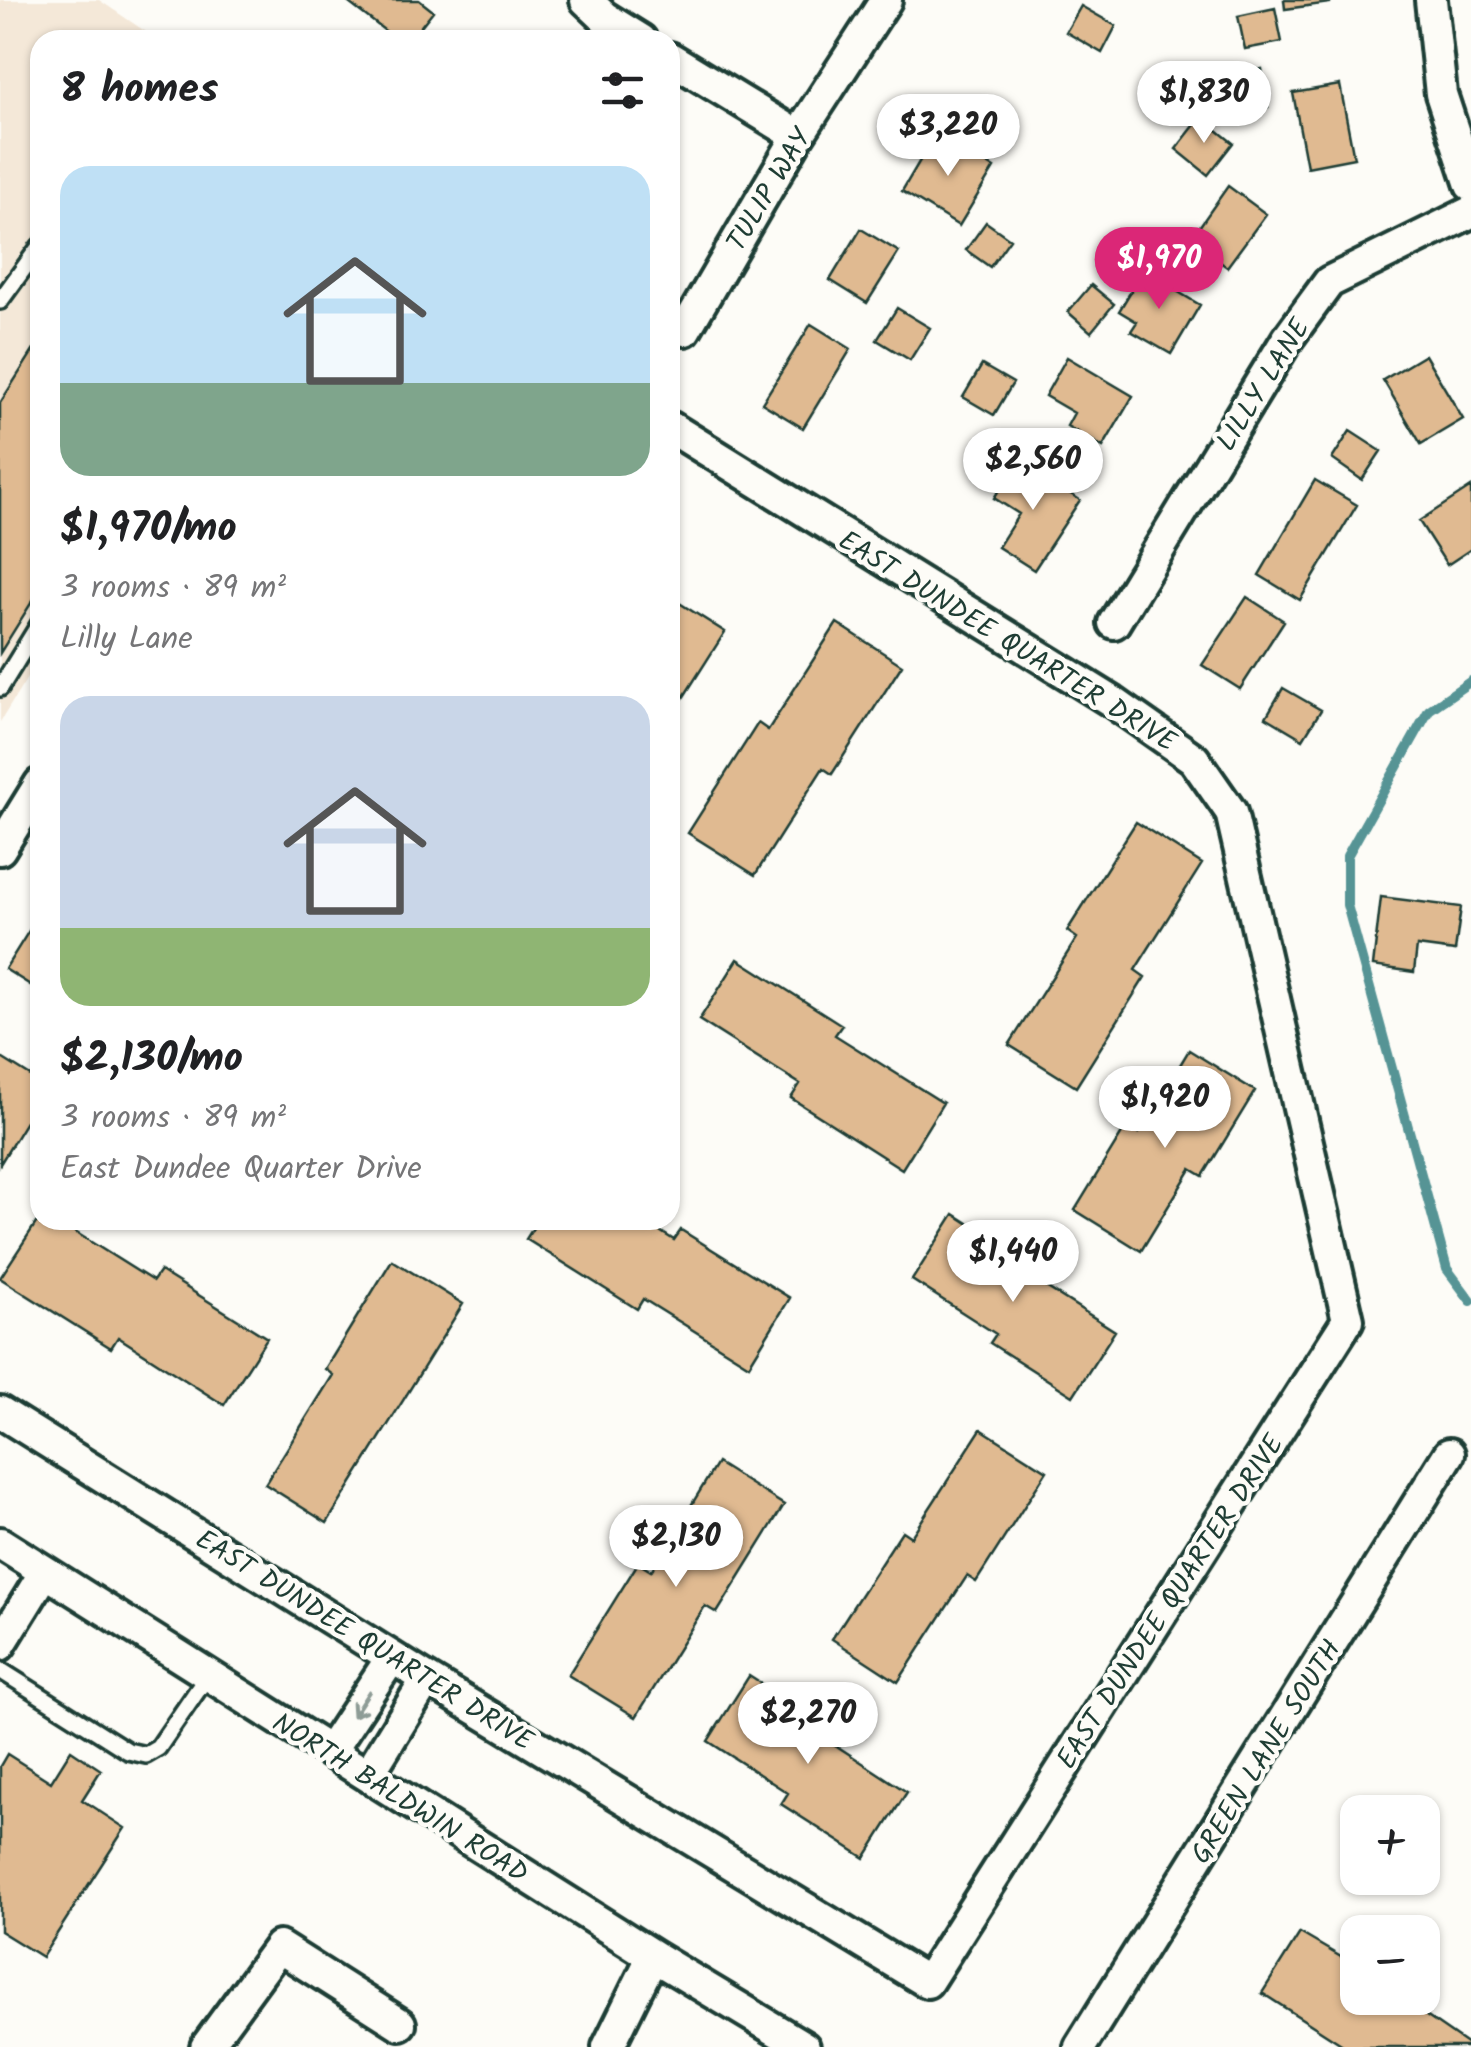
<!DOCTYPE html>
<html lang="en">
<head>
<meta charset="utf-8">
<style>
  :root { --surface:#fff; --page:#f2f2f2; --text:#202124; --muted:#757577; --accent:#db2777 }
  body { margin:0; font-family:Kalam,sans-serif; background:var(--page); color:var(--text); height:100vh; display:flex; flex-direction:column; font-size:38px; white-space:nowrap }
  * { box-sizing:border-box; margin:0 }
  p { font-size:32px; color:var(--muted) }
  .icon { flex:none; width:55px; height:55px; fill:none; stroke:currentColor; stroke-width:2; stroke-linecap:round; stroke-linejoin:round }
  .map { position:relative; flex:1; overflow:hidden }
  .drawer { position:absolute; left:30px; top:30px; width:650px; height:1200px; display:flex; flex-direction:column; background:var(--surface); border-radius:30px; box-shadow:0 2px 8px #0004 }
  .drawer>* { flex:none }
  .tools { position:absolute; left:1340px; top:1795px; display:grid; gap:20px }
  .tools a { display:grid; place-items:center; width:100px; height:100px; border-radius:20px; background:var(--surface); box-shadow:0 2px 8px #0004; font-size:50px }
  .price { position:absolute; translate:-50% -85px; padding:0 22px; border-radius:35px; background:#fff; color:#222; font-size:32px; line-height:65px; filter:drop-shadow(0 2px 5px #0008) }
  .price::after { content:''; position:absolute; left:50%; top:60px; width:30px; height:22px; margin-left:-15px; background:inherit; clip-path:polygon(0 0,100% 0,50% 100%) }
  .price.on { background:var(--accent); color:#fff }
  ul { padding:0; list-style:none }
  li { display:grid; align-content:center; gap:20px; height:530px; padding:0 30px }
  li span { display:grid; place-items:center; height:310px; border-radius:30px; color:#555 }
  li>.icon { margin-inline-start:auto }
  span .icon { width:180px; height:180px; fill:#fffc; stroke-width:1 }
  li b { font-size:42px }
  h2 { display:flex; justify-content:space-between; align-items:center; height:120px; padding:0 30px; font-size:42px }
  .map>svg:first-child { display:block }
  .built { fill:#f4e8d8 }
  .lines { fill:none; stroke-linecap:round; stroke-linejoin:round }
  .stream { stroke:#579495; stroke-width:10 }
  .building { fill:#e0ba91; stroke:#1f3d34; stroke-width:2.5 }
  .service-casing { stroke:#1f3d34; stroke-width:22 }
  .minor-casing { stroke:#1f3d34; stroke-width:38 }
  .service { stroke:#fdfcf7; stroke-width:15 }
  .minor { stroke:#fdfcf7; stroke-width:30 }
  .oneway { stroke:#8e9c96 }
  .labels { text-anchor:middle; stroke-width:9; stroke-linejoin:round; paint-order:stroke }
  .street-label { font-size:28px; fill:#1f3d34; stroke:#fdfcf7 }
</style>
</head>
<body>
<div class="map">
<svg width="1471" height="2047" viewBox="0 0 1471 2047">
  <rect width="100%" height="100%" fill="#fdfcf7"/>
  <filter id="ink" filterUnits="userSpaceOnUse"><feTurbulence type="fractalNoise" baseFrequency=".01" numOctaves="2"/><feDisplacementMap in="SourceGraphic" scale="20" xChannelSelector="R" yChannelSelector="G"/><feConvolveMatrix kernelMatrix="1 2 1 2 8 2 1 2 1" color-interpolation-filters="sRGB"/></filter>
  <g filter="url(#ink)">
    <path class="built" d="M 0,0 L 99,0 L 158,40 L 40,40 L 40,657 L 0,722 Z"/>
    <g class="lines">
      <path class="stream" d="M 1471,681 L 1429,710 L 1347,856 L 1347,905 L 1447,1269 L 1471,1301"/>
    </g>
    <path class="building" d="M 345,0 L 419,0 L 433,11 L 410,40 L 397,40 Z
      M 1284,0 L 1330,0 L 1330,3 L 1285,9 Z
      M 1081,6 L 1116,26 L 1102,53 L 1066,32 Z
      M 1275,8 L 1282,42 L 1245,49 L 1238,16 Z
      M 1262,69 L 1268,107 L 1227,115 L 1221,77 Z
      M 1340,85 L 1354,158 L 1307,167 L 1293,93 Z
      M 1201,117 L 1233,143 L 1208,175 L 1176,149 Z
      M 936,133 L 994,168 L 959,226 L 902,191 Z
      M 1228,186 L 1266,214 L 1227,267 L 1190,240 Z
      M 986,222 L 1010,239 L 990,267 L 966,250 Z
      M 861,229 L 899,252 L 867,303 L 830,280 Z
      M 1143,271 L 1200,305 L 1171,354 L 1131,331 L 1137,322 L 1119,311 Z
      M 1091,285 L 1114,304 L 1091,332 L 1068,312 Z
      M 897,308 L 930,328 L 910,360 L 877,340 Z
      M 811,324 L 851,349 L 803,428 L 762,403 Z
      M 40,340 L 40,589 L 0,653 L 0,403 Z
      M 1425,355 L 1463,419 L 1421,444 L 1383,380 Z
      M 1067,357 L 1133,396 L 1103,447 L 1067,426 L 1074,413 L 1045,396 Z
      M 982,365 L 1013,383 L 994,415 L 963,397 Z
      M 1350,431 L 1381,451 L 1362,480 L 1332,459 Z
      M 1018,460 L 1080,500 L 1034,570 L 998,547 L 1019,514 L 994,498 Z
      M 1315,480 L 1357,505 L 1300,600 L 1259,575 Z
      M 1471,487 L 1471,549 L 1447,565 L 1419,521 Z
      M 670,597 L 725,632 L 683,698 L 670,690 Z
      M 1247,597 L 1284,621 L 1240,689 L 1202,665 Z
      M 837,623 L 902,665 L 832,774 L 823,768 L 755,875 L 688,833 L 758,723 L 768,730 Z
      M 1283,688 L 1321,710 L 1303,739 L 1266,717 Z
      M 1136,822 L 1202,864 L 1135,970 L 1145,977 L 1076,1087 L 1009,1045 L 1077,938 L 1067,931 Z
      M 1381,897 L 1461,907 L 1455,951 L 1417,946 L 1414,972 L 1373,966 Z
      M 40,913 L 40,991 L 5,969 Z
      M 738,959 L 842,1025 L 835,1035 L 943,1103 L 902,1169 L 791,1098 L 800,1084 L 699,1020 Z
      M 1189,1050 L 1255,1091 L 1203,1176 L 1191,1169 L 1141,1251 L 1075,1210 L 1127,1125 L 1139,1133 Z
      M 0,1057 L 40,1082 L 40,1099 L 0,1164 Z
      M 954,1214 L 1038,1268 L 1032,1278 L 1115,1331 L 1073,1396 L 990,1343 L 996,1334 L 912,1280 Z
      M 40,1217 L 40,1220 L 56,1220 L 153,1281 L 160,1271 L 267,1338 L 224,1405 L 118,1337 L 111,1348 L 0,1278 Z
      M 538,1220 L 642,1220 L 674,1240 L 681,1230 L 790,1298 L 749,1365 L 643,1299 L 637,1309 L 526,1239 Z
      M 392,1260 L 463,1304 L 327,1523 L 265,1484 L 333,1375 L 325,1369 Z
      M 981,1429 L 1047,1471 L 976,1582 L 967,1576 L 898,1682 L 832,1639 L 902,1531 L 911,1537 Z
      M 717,1463 L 784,1505 L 717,1613 L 705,1606 L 636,1717 L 568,1675 L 638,1563 L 651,1571 Z
      M 749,1676 L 833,1730 L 826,1739 L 907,1792 L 865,1858 L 781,1804 L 788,1793 L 708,1741 Z
      M 71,1750 L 101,1770 L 82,1800 L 125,1828 L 42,1957 L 0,1931 L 0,1766 L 7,1754 L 51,1782 Z
      M 1300,1933 L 1358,1967 L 1358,1998 L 1400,1998 L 1471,2047 L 1346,2047 L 1262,1993 Z"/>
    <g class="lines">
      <g class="service-casing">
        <path id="service" d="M 0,301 L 40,246
          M 0,688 L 40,623
          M 0,1670 L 128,1751 L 146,1755 L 158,1748 L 208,1675"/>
      </g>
      <g class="minor-casing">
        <path id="minor" d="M 586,0 L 604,17 L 641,40
          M 1431,0 L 1441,94 L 1471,185
          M 670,58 L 798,136
          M 685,330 L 798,136 L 886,0
          M 1114,623 L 1288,338 L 1329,282 L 1471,212
          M 0,849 L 40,784
          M 0,1412 L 427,1679 L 927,1982 L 1348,1320 L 1231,812 L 1194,759 L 1113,702 L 670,427
          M 0,1543 L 653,1956 L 804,2047
          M 0,1645 L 45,1572
          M 330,1751 L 392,1657
          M 368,1775 L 427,1679
          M 206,2047 L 279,1947 L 400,2024
          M 608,2047 L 653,1956
          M 1080,2047 L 1449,1454"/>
      </g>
      <use href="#service" class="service"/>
      <use href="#minor" class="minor"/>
    </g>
    <defs><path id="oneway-shaft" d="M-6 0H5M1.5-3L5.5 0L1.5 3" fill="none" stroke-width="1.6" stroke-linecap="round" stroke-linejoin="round" transform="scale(2.5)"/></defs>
    <use class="oneway" href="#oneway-shaft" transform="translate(361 1704) rotate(123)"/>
  </g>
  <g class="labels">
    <g class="street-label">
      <text transform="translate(768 189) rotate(-59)" y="10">TULIP WAY</text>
      <text transform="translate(1262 384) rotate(-58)" y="10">LILLY LANE</text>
      <text transform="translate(1008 640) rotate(32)" y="10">EAST DUNDEE QUARTER DRIVE</text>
      <text transform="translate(1169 1601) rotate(-57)" y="10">EAST DUNDEE QUARTER DRIVE</text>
      <text transform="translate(365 1639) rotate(32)" y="10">EAST DUNDEE QUARTER DRIVE</text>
      <text transform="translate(1265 1751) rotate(-58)" y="10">GREEN LANE SOUTH</text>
      <text transform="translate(401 1797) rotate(32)" y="10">NORTH BALDWIN ROAD</text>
    </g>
  </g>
</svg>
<div class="tools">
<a>+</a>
<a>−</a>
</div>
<b class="price" style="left:1204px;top:146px">$1,830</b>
<b class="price" style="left:948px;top:179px">$3,220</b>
<b class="price on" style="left:1159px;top:312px">$1,970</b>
<b class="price" style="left:1033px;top:513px">$2,560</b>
<b class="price" style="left:1165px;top:1151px">$1,920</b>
<b class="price" style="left:1013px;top:1305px">$1,440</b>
<b class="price" style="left:676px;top:1590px">$2,130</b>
<b class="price" style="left:808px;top:1767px">$2,270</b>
<section class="drawer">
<h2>8 homes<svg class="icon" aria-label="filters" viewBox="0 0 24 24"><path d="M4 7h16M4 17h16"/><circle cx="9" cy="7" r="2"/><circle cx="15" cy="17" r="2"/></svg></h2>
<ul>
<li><span style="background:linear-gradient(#bfe0f5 70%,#7fa58c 0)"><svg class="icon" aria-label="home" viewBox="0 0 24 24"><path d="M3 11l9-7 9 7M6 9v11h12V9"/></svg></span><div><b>$1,970/mo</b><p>3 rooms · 89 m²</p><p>Lilly Lane</p></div></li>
<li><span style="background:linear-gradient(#c9d6e8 75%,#8fb573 0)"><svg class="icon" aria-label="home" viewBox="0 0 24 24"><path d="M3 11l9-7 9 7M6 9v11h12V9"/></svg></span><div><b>$2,130/mo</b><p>3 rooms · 89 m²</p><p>East Dundee Quarter Drive</p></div></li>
</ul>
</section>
</div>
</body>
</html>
